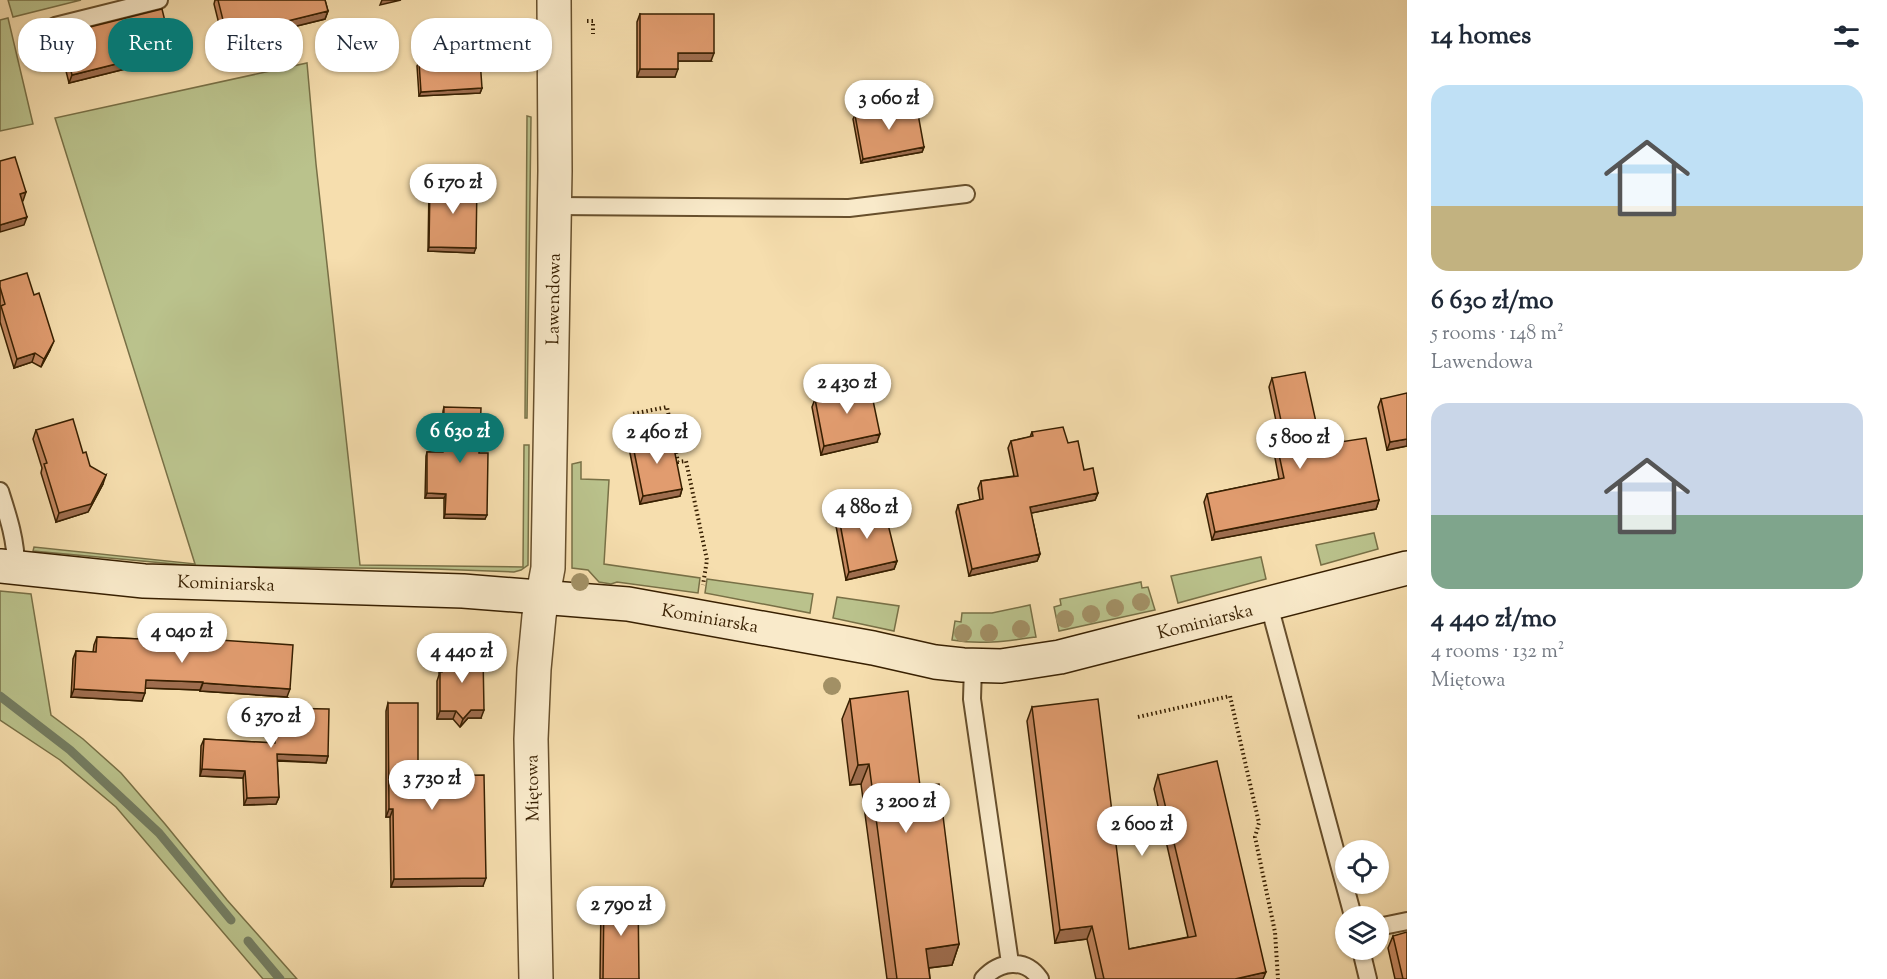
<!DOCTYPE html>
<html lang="en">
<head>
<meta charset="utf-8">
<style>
  :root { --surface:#fff; --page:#f2f2f3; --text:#1f2937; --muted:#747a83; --accent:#0f766e }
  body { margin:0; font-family:"Sorts Mill Goudy",serif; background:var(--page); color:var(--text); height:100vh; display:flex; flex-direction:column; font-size:22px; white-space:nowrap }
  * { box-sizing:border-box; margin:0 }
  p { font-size:20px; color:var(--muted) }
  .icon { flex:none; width:33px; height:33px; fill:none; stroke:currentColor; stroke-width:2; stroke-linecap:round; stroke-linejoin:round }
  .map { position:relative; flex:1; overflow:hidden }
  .side { display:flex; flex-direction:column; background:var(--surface); width:480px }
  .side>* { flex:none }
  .guide { position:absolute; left:18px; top:18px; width:570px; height:54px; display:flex; gap:12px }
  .buttons { position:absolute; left:1335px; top:840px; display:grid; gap:12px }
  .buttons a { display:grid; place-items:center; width:54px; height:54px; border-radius:50%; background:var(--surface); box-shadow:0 2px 4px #0004; font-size:30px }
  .price { position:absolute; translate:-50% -51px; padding:0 14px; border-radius:21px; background:#fff; color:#222; font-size:20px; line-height:39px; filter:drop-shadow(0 2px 3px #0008) }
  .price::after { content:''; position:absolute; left:50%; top:36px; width:18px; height:14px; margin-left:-9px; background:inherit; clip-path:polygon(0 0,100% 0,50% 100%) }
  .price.on { background:var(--accent); color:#fff }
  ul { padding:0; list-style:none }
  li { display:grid; align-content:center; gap:12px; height:318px; padding:0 24px }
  li span { display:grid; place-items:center; height:186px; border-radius:18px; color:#555 }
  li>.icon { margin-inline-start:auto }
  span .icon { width:108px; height:108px; fill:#fffc; stroke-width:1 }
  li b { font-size:26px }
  h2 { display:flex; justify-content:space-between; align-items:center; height:72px; padding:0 24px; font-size:26px }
  .chip { padding:0 21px; border-radius:24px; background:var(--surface); box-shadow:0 2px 4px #0004; font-size:21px; line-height:54px }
  .chip.on { background:var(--accent); color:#fff }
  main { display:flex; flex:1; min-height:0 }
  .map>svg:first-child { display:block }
  .green { fill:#bac28c; stroke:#787046; stroke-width:1.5 }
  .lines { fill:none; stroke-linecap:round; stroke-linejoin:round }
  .stream { stroke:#757e63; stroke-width:9 }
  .lane-casing { stroke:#674f2c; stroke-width:20 }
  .street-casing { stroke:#674f2c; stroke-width:36 }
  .secondary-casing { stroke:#371f00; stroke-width:36 }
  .path { stroke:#371f00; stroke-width:4; stroke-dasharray:1.5 3; stroke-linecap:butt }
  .lane { stroke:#f9eaca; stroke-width:16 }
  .street { stroke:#f9eaca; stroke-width:33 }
  .secondary { stroke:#f9eaca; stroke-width:33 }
  .tree { fill:#a29065 }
  .wall { fill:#c2865f; stroke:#371f00; stroke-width:1.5 }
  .shaded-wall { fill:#9e6d4e; stroke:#371f00; stroke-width:1.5 }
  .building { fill:#e19c6f; stroke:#371f00; stroke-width:1.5 }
  .labels { text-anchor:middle; stroke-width:4.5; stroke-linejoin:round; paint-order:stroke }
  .street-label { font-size:18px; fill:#371f00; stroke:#f9eaca }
</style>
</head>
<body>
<main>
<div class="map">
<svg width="1407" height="979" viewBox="0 0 1407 979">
  <rect width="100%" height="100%" fill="#f6deae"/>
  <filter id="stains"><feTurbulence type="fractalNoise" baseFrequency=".00333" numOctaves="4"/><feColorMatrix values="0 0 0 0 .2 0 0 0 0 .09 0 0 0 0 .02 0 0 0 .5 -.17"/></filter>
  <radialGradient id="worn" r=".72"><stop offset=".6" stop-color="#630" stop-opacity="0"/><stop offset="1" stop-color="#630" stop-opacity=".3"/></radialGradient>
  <path class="green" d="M 8,0 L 81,0 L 13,17 Z
    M 8,18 L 33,124 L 0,131 L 0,20 Z
    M 307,63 L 316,164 L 360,565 L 523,567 L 524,445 L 529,445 L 528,565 L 521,570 L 514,572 L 434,569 L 196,566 L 33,551 L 34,547 L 195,564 L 55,118 Z
    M 527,116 L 531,117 L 527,418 L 525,418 Z
    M 581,462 L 581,479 L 609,480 L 604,564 L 700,578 L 698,593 L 617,582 L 611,584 L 599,582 L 588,570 L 572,568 L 572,464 Z
    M 1374,533 L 1378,549 L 1321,565 L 1316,545 Z
    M 1261,557 L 1266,579 L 1178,603 L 1171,576 Z
    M 707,579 L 813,594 L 810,613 L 705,593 Z
    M 1141,582 L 1142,588 L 1148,587 L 1155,610 L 1059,631 L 1054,607 L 1061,605 L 1060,599 Z
    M 0,591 L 31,594 L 51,715 L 83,739 L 121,773 L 165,824 L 227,900 L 297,979 L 263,979 L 116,807 L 60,760 L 0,720 Z
    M 837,597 L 899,606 L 894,631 L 833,618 Z
    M 1030,605 L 1036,637 C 1007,641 980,645 952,640 L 955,621 L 961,622 L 962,613 L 992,613 Z"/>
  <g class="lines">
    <path class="stream" d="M 0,696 L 70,750 L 159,833 L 231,920
      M 248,941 L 280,979"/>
    <g class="lane-casing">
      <path id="lane" d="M 55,26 L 159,0
        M 554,206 L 849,208 L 966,194
        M 0,491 C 8,516 16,540 16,567
        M 1269,605 L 1353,916
        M 973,666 L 972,699 L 1010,963
        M 1378,927 L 1407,921
        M 1361,950 L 1368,979
        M 983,979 C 999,961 1025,957 1040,979"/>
    </g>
    <g class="street-casing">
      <path id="street" d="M 536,979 L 531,739 L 534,669 L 539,616 L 548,568 L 555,171 L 554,0"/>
    </g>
    <g class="secondary-casing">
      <path id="secondary" d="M 0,566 L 144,581 L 463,591 L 628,604 L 873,648 L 935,662 L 963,665 L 1001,666 L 1060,657 L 1407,568"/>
    </g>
    <path class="path" d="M 587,21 L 593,21 L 593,34
      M 636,435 L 632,414 L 667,407 L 678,462 L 686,461 L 707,560 L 703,585
      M 1138,717 L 1230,696 L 1259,823 L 1255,837 L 1275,932 L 1278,979"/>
    <use href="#lane" class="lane"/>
    <use href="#street" class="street"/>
    <use href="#secondary" class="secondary"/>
  </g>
  <g class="tree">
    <circle cx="580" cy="582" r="9"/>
    <circle cx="1141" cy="602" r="9"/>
    <circle cx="1115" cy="608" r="9"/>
    <circle cx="1091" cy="614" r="9"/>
    <circle cx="1065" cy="619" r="9"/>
    <circle cx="1021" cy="629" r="9"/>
    <circle cx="963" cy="633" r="9"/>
    <circle cx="989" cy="633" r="9"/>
    <circle cx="832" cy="686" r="9"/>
  </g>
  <path class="wall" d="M 215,0 L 325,0 L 328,11 L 325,19 L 224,44 L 214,4 Z
    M 640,14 L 711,61 L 678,61 L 675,77 L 637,77 L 637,22 Z
    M 62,34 L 172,50 L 169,58 L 69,83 L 59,43 Z
    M 419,62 L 482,88 L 480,93 L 419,96 L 417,66 Z
    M 855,115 L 924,147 L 922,152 L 861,163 L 853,119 Z
    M 430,183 L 474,253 L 428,251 L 429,187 Z
    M 0,281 L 50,350 L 41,367 L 32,362 L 14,368 L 0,322 Z
    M 1272,378 L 1321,445 L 1379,500 L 1376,509 L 1212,540 L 1204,502 L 1207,494 L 1279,479 L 1275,458 L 1278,450 L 1282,450 L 1269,387 Z
    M 815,399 L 877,442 L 821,455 L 812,407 Z
    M 1381,399 L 1407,446 L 1387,450 L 1378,407 Z
    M 444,407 L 479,453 L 485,519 L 444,518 L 444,498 L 425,498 L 426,456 L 427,452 L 441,452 L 443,411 Z
    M 36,430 L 83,453 L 90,466 L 103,484 L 88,512 L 56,522 L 41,473 L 42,468 L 33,439 Z
    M 1032,432 L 1068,443 L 1098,493 L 1095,500 L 1031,513 L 1040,554 L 1037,561 L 969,576 L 956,512 L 958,505 L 980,500 L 978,488 L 981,481 L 1014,476 L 1008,448 L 1011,441 L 1030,437 Z
    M 632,441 L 682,489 L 680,496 L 640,504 L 629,448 Z
    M 839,518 L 897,561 L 894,569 L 846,580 L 836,526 Z
    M 97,637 L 204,642 L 205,639 L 287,697 L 200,691 L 200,690 L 145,688 L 142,701 L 71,697 L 73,659 L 76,651 L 93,652 L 94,645 Z
    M 442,656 L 481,718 L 468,718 L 460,727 L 453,719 L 437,719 L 437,681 L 439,675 L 439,664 Z
    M 850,699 L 920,786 L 959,944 L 952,965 L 929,968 L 930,979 L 887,979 L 861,784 L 850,785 L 842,719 Z
    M 388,703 L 418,776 L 483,886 L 391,887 L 390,817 L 386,817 L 386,711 Z
    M 1032,707 L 1129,949 L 1188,937 L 1154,789 L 1158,775 L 1263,979 L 1096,979 L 1087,939 L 1055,943 L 1027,721 Z
    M 276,708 L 328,756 L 326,763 L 277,761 L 279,797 L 276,804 L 244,805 L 243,778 L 200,776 L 201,746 L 204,739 L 273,743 L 273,715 Z
    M 604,894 L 639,979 L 600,979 L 601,902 Z
    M 1393,936 L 1407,979 L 1395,979 L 1388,948 Z"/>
  <path class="shaded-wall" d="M 382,0 L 401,0 L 380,5 Z
    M 328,11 L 325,19 L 224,44 L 227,36 Z
    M 172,50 L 169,58 L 69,83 L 72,75 Z
    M 678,53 L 714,53 L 711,61 L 675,61 Z
    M 640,69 L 678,69 L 675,77 L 637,77 Z
    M 482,88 L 480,93 L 419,96 L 421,92 Z
    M 924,147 L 922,152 L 861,163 L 863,159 Z
    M 26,192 L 23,201 L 17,203 L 20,194 Z
    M 27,217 L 24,225 L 0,232 L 0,225 Z
    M 429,247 L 476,248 L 474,253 L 428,251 Z
    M 54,341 L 50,350 L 41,367 L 44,359 Z
    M 35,353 L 32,362 L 14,368 L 17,359 Z
    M 880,434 L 877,442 L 821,455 L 824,446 Z
    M 1407,439 L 1407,446 L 1387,450 L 1390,442 Z
    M 106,475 L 103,484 L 88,512 L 56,522 L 59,513 Z
    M 682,489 L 680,496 L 640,504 L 643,496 Z
    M 427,493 L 446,494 L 444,498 L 425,498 Z
    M 1098,493 L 1095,500 L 1027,514 L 1030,507 Z
    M 1379,500 L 1376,509 L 1212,540 L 1215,532 Z
    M 445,514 L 487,515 L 485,519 L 444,518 Z
    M 1040,554 L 1037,561 L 969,576 L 972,569 Z
    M 897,561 L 894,569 L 846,580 L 849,572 Z
    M 146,680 L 203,682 L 200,690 L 143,688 Z
    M 203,683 L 290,689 L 287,697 L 200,691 Z
    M 74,689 L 145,693 L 142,701 L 71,697 Z
    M 471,710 L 484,710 L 481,718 L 468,718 L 460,727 L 463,719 Z
    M 440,711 L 456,711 L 453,719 L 437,719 Z
    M 277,754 L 328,756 L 326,763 L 274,760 Z
    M 869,764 L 861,784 L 850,785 L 858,765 Z
    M 202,769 L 245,771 L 243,778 L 200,776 Z
    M 279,797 L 276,804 L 244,805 L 247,798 Z
    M 389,809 L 393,809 L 390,817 L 386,817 Z
    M 486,878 L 483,886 L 391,887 L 394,879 Z
    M 1092,926 L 1087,939 L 1055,943 L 1060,930 Z
    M 959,944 L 952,965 L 919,969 L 926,949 Z
    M 1266,972 L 1263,979 L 1235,979 Z"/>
  <path class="building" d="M 218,0 L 325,0 L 328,11 L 227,36 Z
    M 162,9 L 172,50 L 72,75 L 62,34 Z
    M 640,14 L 714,14 L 714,53 L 678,53 L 678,69 L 640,69 Z
    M 480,59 L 482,88 L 421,92 L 419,62 Z
    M 916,103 L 924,147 L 863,159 L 855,115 Z
    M 15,157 L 26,192 L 20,194 L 27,217 L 0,225 L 0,161 Z
    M 430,183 L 477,183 L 476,248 L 429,247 Z
    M 27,273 L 34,295 L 39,293 L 54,341 L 44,359 L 35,353 L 17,359 L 1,306 L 5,304 L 0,287 L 0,281 Z
    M 1305,372 L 1321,445 L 1366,438 L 1379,500 L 1215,532 L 1207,494 L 1284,478 L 1278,450 L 1287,449 L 1272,378 Z
    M 841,384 L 851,390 L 870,386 L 880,434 L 824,446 L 815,399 L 833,394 Z
    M 1407,393 L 1407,439 L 1390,442 L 1381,399 Z
    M 444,407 L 481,408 L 479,453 L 488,453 L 487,515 L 445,514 L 446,494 L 427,493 L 427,452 L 443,452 Z
    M 73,419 L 83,453 L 86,452 L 90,466 L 106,475 L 91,504 L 59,513 L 44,464 L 47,463 L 36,430 Z
    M 1063,427 L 1068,443 L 1078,441 L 1084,470 L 1093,468 L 1098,493 L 1030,507 L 1040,554 L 972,569 L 958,505 L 983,499 L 981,481 L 1018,476 L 1011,441 L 1033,436 L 1032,432 Z
    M 671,433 L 682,489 L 643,496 L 632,441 Z
    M 879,509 L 881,517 L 886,516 L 897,561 L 849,572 L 839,518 Z
    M 97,637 L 205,642 L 205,639 L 293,645 L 290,689 L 203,683 L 203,682 L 146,680 L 145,693 L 74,689 L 76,651 L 96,652 Z
    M 483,655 L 484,710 L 471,710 L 463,719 L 456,711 L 440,711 L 440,672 L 442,672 L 442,656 Z
    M 908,691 L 920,786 L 939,784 L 959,944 L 926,949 L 930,979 L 897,979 L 869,764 L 858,765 L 850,699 Z
    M 1098,699 L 1129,949 L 1196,936 L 1158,775 L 1217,761 L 1266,972 L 1235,979 L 1104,979 L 1092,926 L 1060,930 L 1032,707 Z
    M 388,703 L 418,703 L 418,776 L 484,775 L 486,878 L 394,879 L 393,809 L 389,809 Z
    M 276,708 L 329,709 L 328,756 L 277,754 L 279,797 L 247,798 L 245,771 L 202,769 L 204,739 L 275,743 Z
    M 638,893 L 639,979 L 603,979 L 604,894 Z
    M 1407,932 L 1407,979 L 1403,979 L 1393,936 Z"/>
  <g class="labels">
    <g class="street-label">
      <text transform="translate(553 299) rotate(-89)" y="6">Lawendowa</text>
      <text transform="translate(226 583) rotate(2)" y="6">Kominiarska</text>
      <text transform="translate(710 618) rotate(10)" y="6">Kominiarska</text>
      <text transform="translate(1205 621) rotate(-14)" y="6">Kominiarska</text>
      <text transform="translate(532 788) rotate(-91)" y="6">Miętowa</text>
    </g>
  </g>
  <rect width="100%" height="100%" filter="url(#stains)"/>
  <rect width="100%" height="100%" fill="url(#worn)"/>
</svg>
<div class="buttons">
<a><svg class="icon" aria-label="locate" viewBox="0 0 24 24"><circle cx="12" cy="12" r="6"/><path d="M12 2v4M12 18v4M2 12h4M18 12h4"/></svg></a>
<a><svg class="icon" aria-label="layers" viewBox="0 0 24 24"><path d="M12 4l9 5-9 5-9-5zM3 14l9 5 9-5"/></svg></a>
</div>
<b class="price" style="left:889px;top:131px">3 060 zł</b>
<b class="price" style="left:453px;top:215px">6 170 zł</b>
<b class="price" style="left:847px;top:415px">2 430 zł</b>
<b class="price on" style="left:460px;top:464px">6 630 zł</b>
<b class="price" style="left:657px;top:465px">2 460 zł</b>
<b class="price" style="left:1300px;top:470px">5 800 zł</b>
<b class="price" style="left:867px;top:540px">4 880 zł</b>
<b class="price" style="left:182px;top:664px">4 040 zł</b>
<b class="price" style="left:462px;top:684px">4 440 zł</b>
<b class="price" style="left:271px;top:749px">6 370 zł</b>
<b class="price" style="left:432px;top:811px">3 730 zł</b>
<b class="price" style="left:906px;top:834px">3 200 zł</b>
<b class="price" style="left:1142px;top:857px">2 600 zł</b>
<b class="price" style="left:621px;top:937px">2 790 zł</b>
<div class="guide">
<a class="chip">Buy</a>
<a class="chip on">Rent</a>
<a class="chip">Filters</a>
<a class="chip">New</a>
<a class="chip">Apartment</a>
</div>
</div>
<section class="side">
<h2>14 homes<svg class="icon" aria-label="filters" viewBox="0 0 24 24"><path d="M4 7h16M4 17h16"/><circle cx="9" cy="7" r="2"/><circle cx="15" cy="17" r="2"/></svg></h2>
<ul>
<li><span style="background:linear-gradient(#bfe0f5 65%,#c2b280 0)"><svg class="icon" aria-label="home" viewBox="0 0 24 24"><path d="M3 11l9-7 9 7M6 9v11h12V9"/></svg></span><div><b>6 630 zł/mo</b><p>5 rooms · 148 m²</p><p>Lawendowa</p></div></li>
<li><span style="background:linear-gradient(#c9d6e8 60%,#7fa58c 0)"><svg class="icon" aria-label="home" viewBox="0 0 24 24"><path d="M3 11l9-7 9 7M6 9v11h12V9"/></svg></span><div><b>4 440 zł/mo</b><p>4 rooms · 132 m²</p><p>Miętowa</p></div></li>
</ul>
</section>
</main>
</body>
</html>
